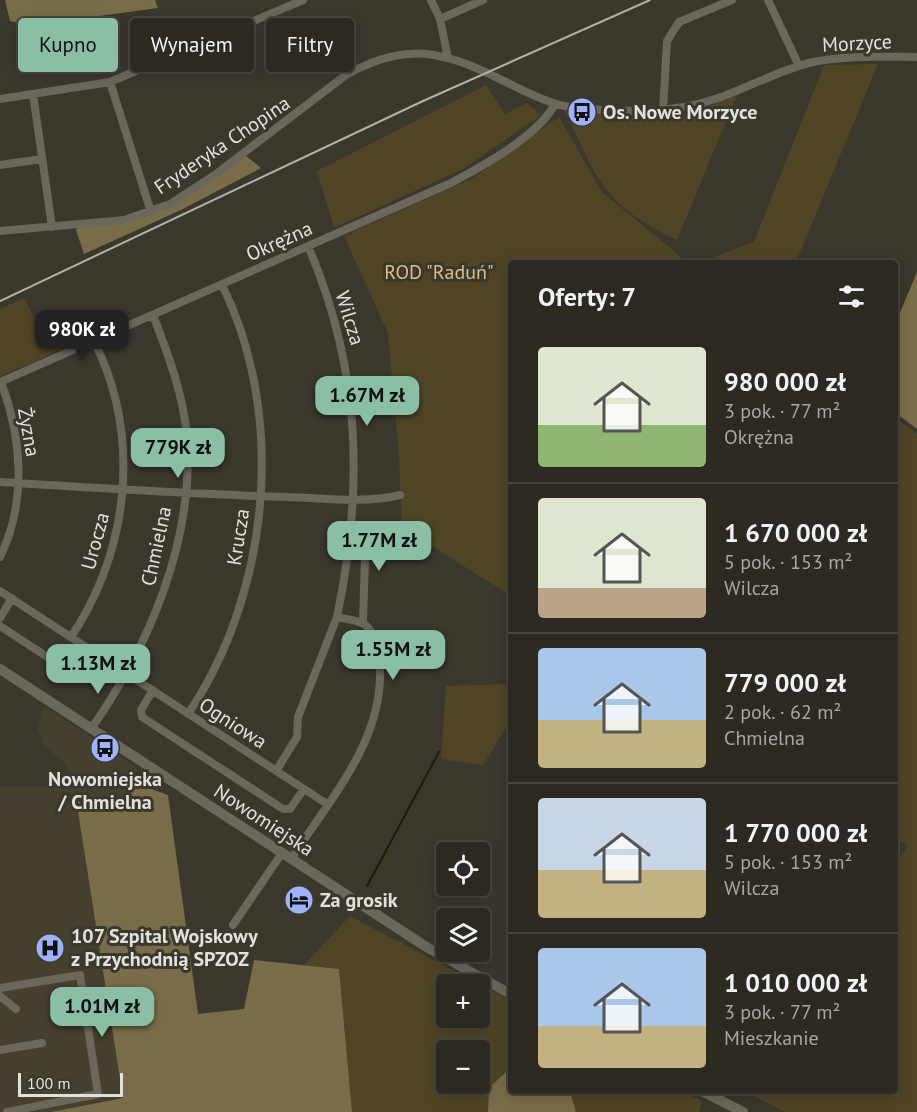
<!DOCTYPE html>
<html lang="pl">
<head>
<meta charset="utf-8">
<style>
  :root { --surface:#2c2921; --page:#34312a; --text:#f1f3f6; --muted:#a6a6a5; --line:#48453f; --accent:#8abfa5 }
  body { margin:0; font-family:"PT Sans",sans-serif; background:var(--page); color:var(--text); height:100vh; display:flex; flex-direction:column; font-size:22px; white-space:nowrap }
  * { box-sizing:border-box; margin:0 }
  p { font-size:20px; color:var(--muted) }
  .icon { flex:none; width:33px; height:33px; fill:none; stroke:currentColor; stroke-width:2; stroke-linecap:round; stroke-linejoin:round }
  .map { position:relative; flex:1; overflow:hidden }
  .side { position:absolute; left:508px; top:260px; width:390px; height:834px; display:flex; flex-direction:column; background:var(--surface); border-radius:6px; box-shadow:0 3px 15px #0003,0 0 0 2px var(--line) }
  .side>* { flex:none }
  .guide { position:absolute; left:18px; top:18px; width:400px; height:54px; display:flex; gap:12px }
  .controls { position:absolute; left:436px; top:842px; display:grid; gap:12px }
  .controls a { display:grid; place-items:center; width:54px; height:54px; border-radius:6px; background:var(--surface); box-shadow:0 3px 15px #0003,0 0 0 2px var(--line); font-size:30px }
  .scale { position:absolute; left:18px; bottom:15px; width:105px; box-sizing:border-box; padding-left:6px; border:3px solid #e3e1da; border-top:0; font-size:16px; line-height:21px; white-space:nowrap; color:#e3e1da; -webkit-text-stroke:4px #3a372c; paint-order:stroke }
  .price { position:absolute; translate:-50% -51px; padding:0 14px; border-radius:12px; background:var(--accent); color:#111; font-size:20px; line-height:39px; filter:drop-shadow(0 2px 3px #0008) }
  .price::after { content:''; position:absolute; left:50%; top:36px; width:18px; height:14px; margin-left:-9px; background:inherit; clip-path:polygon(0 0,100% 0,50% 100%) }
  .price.on { background:#222; color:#fff }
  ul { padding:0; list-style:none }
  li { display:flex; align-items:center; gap:18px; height:150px; padding:0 30px }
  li+li { border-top:2px solid var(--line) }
  li span { display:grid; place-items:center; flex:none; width:168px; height:120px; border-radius:6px; color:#555 }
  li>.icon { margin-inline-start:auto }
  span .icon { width:72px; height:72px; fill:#fffc; stroke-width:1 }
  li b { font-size:26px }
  h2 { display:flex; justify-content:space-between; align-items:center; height:72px; padding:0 30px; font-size:26px }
  .tag { padding:0 21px; border-radius:6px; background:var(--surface); box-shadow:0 3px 15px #0003,0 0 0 2px var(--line); font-size:21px; line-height:54px }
  .tag.on { background:var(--accent); color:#111 }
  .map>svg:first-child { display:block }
  .built { fill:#453f2e }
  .green { fill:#4f4525; fill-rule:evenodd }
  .forest { fill:#796d49 }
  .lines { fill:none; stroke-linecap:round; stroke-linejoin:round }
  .stream { stroke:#211901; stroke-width:2 }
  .minor { stroke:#6b675b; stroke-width:8 }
  .tertiary { stroke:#6b675b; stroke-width:10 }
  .rail { stroke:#b2b0a7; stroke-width:2 }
  .labels { text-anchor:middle; stroke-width:6; stroke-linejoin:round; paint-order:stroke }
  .street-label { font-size:20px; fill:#e3e1da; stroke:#3a372c }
  .poi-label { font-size:20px; font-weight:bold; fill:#e3e1da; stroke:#3a372c; text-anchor:start }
  .park-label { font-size:20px; fill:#d6c183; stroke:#3a372c }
</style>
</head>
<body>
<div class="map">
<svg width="917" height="1112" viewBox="0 0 917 1112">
  <rect width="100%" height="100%" fill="#3a372c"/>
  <path class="built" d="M 44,706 L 137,768 L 128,808 L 88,810 L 76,800 L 123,1098 L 51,1112 L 0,1112 L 0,786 L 74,787 L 66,764 L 43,744 L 38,728 Z"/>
  <path class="green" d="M 878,64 L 796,262 L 700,262 L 754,242 L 824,65 Z
    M 486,85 L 505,114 L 527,103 L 541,115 L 465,168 L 334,228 L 317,171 Z
    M 737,95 L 677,240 C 652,228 623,212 606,189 C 588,167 579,136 564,111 C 605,111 649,119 689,112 C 705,109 722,100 737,95 Z
    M 559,117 L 602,192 L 687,262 L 512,262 L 511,596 L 402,527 L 399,457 L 388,333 L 344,236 L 471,179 Z
    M 24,298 L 41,331 L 84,326 L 92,337 L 0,376 L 0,309 Z
    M 896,418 L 917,434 L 917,1112 L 785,1112 L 744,1091 L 896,1090 L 896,862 L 908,846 L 896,839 Z
    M 511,684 L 511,720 L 483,765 L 441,759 L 446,686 Z
    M 350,916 L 479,984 L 447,984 L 447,1017 L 480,1017 L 480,985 L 511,1001 L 511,1070 L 489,1088 L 488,1112 L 352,1112 L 339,969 L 304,965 ZM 447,1050 L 480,1050 L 480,1083 L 447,1083 Z
    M 570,1091 L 681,1091 L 702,1101 L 699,1112 L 576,1112 Z"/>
  <path class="forest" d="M 5,0 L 155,0 L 158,8 L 99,16 L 43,29 L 10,21 Z
    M 244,154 L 261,168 L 181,210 L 84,254 L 76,230 L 80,225 L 151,212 Z
    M 917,272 L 917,429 L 896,413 L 896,322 Z
    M 132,782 L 168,795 L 198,1014 L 244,1009 L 254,960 L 339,969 L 352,1112 L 51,1112 L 123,1098 L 76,799 L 89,810 L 127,808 Z
    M 509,1069 L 511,1070 L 512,1090 L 570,1091 L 576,1112 L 488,1112 L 489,1088 Z"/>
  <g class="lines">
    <path class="stream" d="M 367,886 L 439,752"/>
    <path class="minor" d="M 431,0 L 440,19 L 448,58
      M 768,0 L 799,66
      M 440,19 L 483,0
      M 110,82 L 151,212
      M 33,94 L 52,227
      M 0,99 L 110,82 L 303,0
      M 663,110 L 667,41 L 679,22 L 732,0
      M 0,165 L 42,159
      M 0,231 L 124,220 L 170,204 L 216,174 L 346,75 C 414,37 452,55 516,87 C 535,96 555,106 576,108 C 621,112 672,114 715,99 C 748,88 779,70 813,62 C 846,55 883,57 917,57
      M 308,246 C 361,369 364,487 337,617
      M 0,382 L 451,183 C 483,166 538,136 555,104
      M 0,482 C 95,488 191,494 287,497 C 323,498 364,504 400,495
      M 349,550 L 365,556 L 363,623
      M 0,557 C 27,502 22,438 1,382
      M 0,591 L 327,804
      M 0,618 L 12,598
      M 0,626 L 78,677 L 97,655
      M 71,637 C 129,550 142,437 94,341
      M 153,690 L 141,710 L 142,717 L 283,809 L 290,809 L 304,789
      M 188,714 C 270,593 287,416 222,285
      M 91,729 C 149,646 194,542 187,438 C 184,396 168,354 153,315
      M 276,771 L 297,737 L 298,717 L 337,617 C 345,619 357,620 364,624 C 372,629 376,643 378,652 C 392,732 331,797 291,859
      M 233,925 L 282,853
      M 0,988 L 80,975 L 98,1094 L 7,1112
      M 0,996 L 16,1009
      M 0,1050 L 42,1043"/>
    <path class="tertiary" d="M 0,669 L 428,948 L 512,995
      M 700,1090 L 743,1112"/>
    <path class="rail" d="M 0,301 L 423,101 L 650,0"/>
  </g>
  <defs>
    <g id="bus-disc" transform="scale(1.5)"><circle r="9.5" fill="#9fb3fd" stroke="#3a372c"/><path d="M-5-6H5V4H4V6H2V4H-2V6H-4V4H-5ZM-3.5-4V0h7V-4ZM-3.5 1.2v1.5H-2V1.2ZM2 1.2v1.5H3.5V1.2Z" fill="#111"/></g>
    <g id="hotel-disc" transform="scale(1.5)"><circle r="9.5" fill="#9fb3fd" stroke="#3a372c"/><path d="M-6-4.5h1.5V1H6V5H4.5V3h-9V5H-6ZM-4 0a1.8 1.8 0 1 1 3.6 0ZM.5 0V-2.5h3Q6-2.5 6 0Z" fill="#111"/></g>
    <g id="hospital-disc" transform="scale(1.5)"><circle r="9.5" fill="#9fb3fd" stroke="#3a372c"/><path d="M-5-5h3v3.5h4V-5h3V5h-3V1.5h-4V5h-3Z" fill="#111"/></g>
  </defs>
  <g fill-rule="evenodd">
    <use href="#bus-disc" x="582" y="112"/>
    <use href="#bus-disc" x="105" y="748"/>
    <use href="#hotel-disc" x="299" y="900"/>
    <use href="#hospital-disc" x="50" y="948"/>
  </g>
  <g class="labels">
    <g class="street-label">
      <text transform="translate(857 43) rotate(-3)" y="7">Morzyce</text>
      <text transform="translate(222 145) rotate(-34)" y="7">Fryderyka Chopina</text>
      <text transform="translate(279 241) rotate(-24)" y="7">Okrężna</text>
      <text transform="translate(350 318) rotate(73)" y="7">Wilcza</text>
      <text transform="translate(29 432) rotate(80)" y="7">Żyzna</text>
      <text transform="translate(238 537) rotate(-81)" y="7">Krucza</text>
      <text transform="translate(95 541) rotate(-75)" y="7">Urocza</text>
      <text transform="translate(156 546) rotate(-78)" y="7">Chmielna</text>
      <text transform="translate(233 723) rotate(33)" y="7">Ogniowa</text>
      <text transform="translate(264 820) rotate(33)" y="7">Nowomiejska</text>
    </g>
    <g class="poi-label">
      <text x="603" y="119">Os. Nowe Morzyce</text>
      <text x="105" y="786" text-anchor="middle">Nowomiejska<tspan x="105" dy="23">/ Chmielna</tspan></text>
      <text x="320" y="907">Za grosik</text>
      <text x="71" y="943">107 Szpital Wojskowy<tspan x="71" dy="23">z Przychodnią SPZOZ</tspan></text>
    </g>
    <g class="park-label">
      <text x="439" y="279">ROD "Raduń"</text>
    </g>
  </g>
</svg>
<div class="controls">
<a><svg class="icon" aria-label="locate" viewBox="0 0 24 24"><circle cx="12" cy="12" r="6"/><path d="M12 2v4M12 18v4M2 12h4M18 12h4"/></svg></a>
<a><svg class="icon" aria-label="layers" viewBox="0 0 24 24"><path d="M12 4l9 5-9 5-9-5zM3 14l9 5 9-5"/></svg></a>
<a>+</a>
<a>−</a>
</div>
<div class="scale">100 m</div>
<b class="price on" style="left:82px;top:361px">980K zł</b>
<b class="price" style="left:367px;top:427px">1.67M zł</b>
<b class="price" style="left:178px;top:479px">779K zł</b>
<b class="price" style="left:379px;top:572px">1.77M zł</b>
<b class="price" style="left:393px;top:681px">1.55M zł</b>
<b class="price" style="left:98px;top:695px">1.13M zł</b>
<b class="price" style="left:102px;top:1038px">1.01M zł</b>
<div class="guide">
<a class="tag on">Kupno</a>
<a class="tag">Wynajem</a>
<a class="tag">Filtry</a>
</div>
<section class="side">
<h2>Oferty: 7<svg class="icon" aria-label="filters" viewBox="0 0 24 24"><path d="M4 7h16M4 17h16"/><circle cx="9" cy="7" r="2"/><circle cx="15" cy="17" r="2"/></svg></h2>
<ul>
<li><span style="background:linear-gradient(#dfe7d0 65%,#8fb573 0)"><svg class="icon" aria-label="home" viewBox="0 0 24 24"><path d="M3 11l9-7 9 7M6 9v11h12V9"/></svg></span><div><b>980 000 zł</b><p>3 pok. · 77 m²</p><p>Okrężna</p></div></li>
<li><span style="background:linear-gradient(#dfe7d0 75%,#b9a48a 0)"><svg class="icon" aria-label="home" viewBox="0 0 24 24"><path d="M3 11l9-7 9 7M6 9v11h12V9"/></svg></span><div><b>1 670 000 zł</b><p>5 pok. · 153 m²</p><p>Wilcza</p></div></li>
<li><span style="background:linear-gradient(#a9c7e8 60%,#c2b280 0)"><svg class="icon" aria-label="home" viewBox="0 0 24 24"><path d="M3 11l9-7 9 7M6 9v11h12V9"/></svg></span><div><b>779 000 zł</b><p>2 pok. · 62 m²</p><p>Chmielna</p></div></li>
<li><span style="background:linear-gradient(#c9d6e8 60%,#c2b280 0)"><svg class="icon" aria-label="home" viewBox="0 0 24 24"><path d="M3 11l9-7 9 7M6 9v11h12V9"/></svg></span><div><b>1 770 000 zł</b><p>5 pok. · 153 m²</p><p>Wilcza</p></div></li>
<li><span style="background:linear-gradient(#a9c7e8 65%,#c2b280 0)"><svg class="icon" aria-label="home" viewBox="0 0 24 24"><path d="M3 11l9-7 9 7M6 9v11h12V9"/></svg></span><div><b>1 010 000 zł</b><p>3 pok. · 77 m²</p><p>Mieszkanie</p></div></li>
</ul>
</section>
</div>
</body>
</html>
